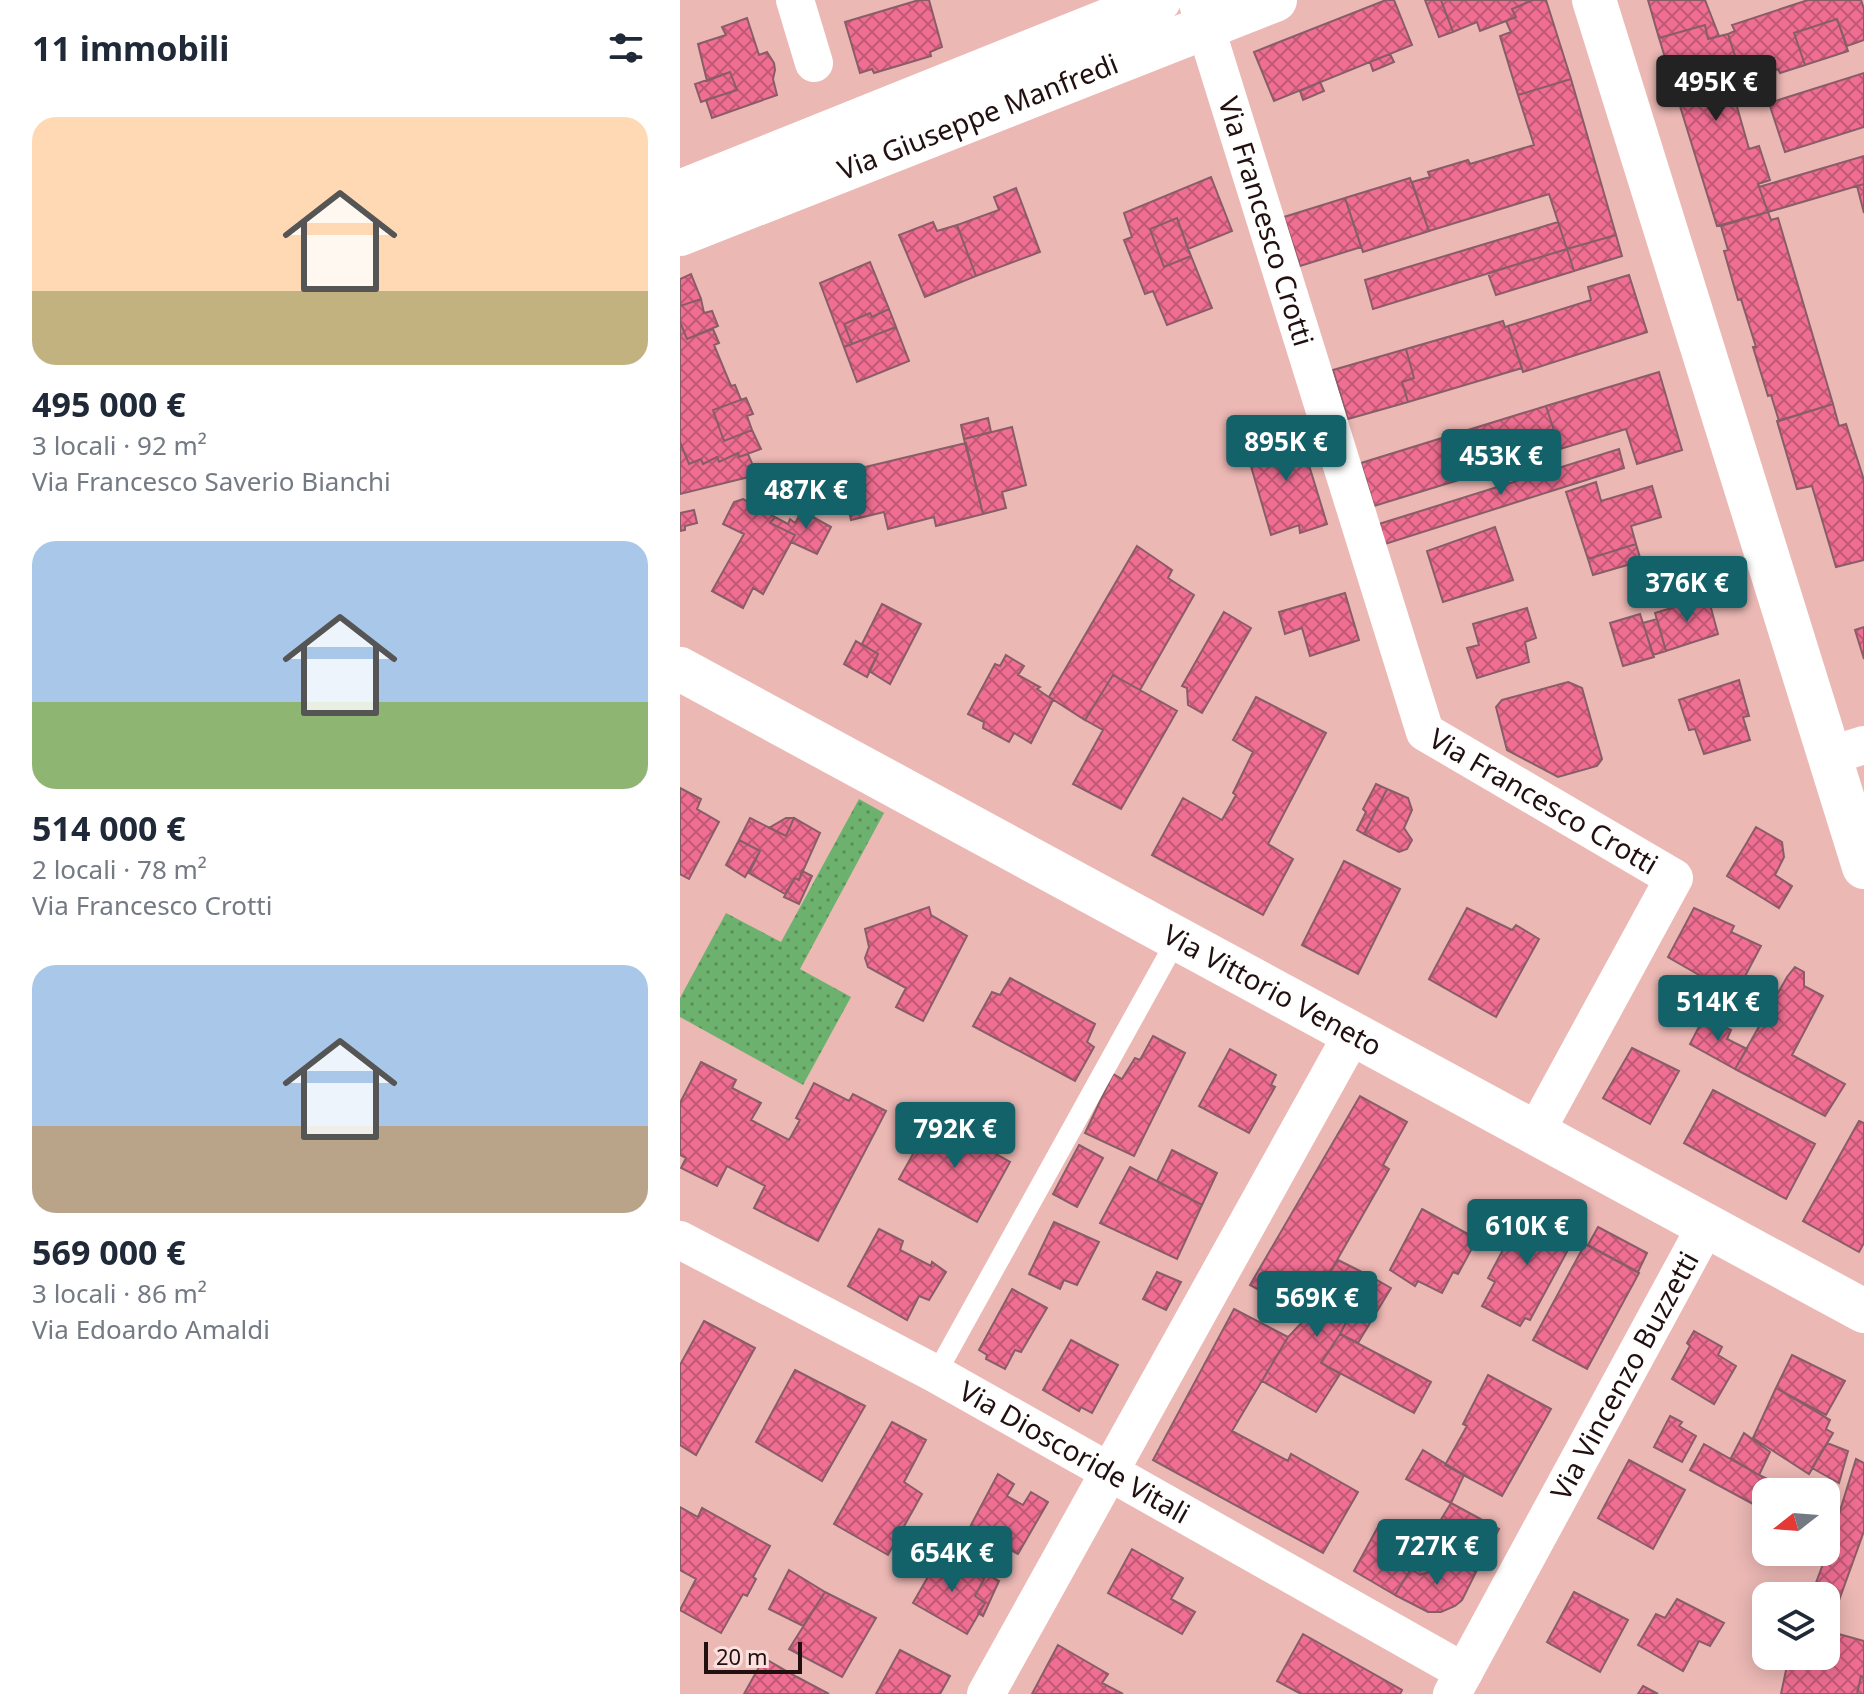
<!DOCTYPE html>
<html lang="it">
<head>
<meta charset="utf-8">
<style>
  :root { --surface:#fff; --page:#f2f2f3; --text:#1f2937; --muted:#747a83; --accent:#13626a }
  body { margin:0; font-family:"Noto Sans",sans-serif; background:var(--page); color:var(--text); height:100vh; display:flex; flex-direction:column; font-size:30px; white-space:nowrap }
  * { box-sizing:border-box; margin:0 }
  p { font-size:26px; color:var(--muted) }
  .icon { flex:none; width:44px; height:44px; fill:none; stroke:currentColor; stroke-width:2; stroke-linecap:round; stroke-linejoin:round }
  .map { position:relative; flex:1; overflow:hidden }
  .panel { display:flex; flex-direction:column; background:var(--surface); width:680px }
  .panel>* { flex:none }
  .needle { width:52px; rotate:253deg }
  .buttons { position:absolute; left:1072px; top:1478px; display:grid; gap:16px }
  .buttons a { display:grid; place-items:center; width:88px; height:88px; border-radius:16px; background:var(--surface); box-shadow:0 4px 20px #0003; font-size:40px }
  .scale { position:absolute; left:24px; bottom:20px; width:98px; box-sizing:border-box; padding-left:8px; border:4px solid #21100f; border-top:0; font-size:22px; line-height:28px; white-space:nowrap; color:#21100f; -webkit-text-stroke:6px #fbe0de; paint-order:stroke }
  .price { position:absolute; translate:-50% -68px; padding:0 18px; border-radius:8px; background:var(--accent); color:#fff; font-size:26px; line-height:52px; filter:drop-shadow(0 2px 4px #0008) }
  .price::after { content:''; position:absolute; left:50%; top:48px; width:24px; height:18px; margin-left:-12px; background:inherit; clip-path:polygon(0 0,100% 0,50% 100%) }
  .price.current { background:#222; color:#fff }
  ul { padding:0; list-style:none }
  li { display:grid; align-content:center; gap:16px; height:424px; padding:0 32px }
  li span { display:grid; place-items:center; height:248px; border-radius:24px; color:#555 }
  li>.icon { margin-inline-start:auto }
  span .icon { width:144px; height:144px; fill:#fffc; stroke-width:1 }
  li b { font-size:34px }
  h2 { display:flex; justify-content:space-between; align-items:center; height:96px; padding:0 32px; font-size:34px }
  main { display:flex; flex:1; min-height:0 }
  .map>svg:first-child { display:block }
  .park { fill:url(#park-dots) }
  .building { fill:url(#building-cross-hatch); stroke:#895d67; stroke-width:2 }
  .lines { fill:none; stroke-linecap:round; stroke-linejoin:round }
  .service { stroke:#fff; stroke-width:20 }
  .minor { stroke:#fff; stroke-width:38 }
  .secondary { stroke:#fff; stroke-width:44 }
  .labels { text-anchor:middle; stroke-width:8; stroke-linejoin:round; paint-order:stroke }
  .street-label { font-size:28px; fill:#21100f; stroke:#fbe0de }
</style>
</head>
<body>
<main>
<section class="panel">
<h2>11 immobili<svg class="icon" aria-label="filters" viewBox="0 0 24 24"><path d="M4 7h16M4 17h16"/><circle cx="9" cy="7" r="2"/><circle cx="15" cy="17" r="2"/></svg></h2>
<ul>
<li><span style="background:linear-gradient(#ffd9b3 70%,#c2b280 0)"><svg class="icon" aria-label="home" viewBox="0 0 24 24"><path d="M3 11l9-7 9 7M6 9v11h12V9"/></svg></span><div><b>495 000 €</b><p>3 locali · 92 m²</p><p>Via Francesco Saverio Bianchi</p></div></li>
<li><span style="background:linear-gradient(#a9c7e8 65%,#8fb573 0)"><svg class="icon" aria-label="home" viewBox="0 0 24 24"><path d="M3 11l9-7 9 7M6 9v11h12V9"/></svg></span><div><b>514 000 €</b><p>2 locali · 78 m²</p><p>Via Francesco Crotti</p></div></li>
<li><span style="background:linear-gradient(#a9c7e8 65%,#b9a48a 0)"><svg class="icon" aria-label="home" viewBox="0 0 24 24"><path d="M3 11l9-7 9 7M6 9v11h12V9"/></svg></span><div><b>569 000 €</b><p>3 locali · 86 m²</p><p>Via Edoardo Amaldi</p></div></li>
</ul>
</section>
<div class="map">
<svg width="1184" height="1694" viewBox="0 0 1184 1694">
  <defs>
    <pattern id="park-dots" width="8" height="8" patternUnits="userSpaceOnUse" patternTransform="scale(2)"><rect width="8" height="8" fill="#6db16e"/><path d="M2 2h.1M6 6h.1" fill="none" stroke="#598f59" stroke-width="1.8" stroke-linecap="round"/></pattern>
    <pattern id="building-cross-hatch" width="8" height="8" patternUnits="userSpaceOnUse" patternTransform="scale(2)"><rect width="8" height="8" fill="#ef6e92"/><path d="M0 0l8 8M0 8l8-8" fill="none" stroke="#c15976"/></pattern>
  </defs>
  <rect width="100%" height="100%" fill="#ebb8b4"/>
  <path class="park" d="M 179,799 L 204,813 L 120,969 L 171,997 L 123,1085 L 0,1017 L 0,998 L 46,913 L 101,942 Z"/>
  <path class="building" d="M 239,0 L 249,0 L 262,47 L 250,52 L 251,56 L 194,73 L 192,69 L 180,73 L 165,22 Z
    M 706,0 L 714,0 L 732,45 L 594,101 L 574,52 Z
    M 745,0 L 761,0 L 773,32 L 759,37 Z
    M 761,0 L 853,0 L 832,9 L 836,17 L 826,21 L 800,31 L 797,22 L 773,32 Z
    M 853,0 L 866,0 L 891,79 L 838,95 L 820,36 L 831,32 L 826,21 L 836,17 L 832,9 Z
    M 968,0 L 1025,0 L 1039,36 L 1028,39 L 1025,25 L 979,38 Z
    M 1128,0 L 1181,0 L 1184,9 L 1184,40 L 1167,46 L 1157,19 L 1114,33 L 1125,65 L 1100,73 L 1098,69 L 1073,78 L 1065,57 L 1056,59 L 1048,34 L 1055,31 L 1052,25 Z
    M 67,18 L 79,55 L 87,52 L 94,63 L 95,70 L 93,79 L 97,95 L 32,118 L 26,100 L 57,90 L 50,72 L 27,81 L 18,44 L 46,35 L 42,27 Z
    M 1157,19 L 1168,51 L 1125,65 L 1114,33 Z
    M 1025,25 L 1028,39 L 1048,34 L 1056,59 L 1051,60 L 1061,86 L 1052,89 L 1069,149 L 1079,146 L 1090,180 L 1078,184 L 1088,212 L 1037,226 L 979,38 Z
    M 710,54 L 714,62 L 693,71 L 690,62 Z
    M 50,72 L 57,90 L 21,102 L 15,84 Z
    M 1184,73 L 1184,127 L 1105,152 L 1089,103 Z
    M 891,79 L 936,235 L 887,249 L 869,194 L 749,231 L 732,182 L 750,177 L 748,172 L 788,160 L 790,164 L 854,145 L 838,95 Z
    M 640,82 L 644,91 L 623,100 L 620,91 Z
    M 1184,156 L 1184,184 L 1088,212 L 1079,187 Z
    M 531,177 L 552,231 L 508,249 L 497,218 L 470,229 L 484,267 L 511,256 L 532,308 L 487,325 L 473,291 L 465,294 L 444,240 L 452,237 L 444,213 Z
    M 730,178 L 749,231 L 683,252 L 665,198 Z
    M 1184,184 L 1184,213 L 1177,186 Z
    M 336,188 L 360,252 L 296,276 L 277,225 L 319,210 L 314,197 Z
    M 665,198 L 681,247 L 620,266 L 604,217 Z
    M 1088,212 L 1091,220 L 1098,218 L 1153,404 L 1099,421 L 1091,395 L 1088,396 L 1073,347 L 1076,347 L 1061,299 L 1058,300 L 1044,251 L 1048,250 L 1041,226 Z
    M 497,218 L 511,256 L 484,267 L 470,229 Z
    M 253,222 L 257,231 L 277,225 L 296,276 L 245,297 L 219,235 Z
    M 878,222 L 887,249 L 693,309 L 685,280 Z
    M 936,235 L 942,256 L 894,271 L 887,249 Z
    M 887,249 L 894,271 L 816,295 L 808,273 Z
    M 190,262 L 209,309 L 192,317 L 190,313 L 164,324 L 172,344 L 164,347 L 140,283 Z
    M 11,274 L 21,299 L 0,306 L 0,279 Z
    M 949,275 L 967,332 L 843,372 L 828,326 L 911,300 L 908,287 Z
    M 21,299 L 24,313 L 32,311 L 38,326 L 7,339 L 0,322 L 0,306 Z
    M 209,309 L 216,327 L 172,344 L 164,324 L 190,313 L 192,317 Z
    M 823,321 L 825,327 L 828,326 L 842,368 L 728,402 L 722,382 L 734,378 L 726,349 Z
    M 0,322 L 7,339 L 33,329 L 39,343 L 34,345 L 51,386 L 55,385 L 61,400 L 33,410 L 44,441 L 72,430 L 81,449 L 59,457 L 58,453 L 39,462 L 37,457 L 23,464 L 21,459 L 9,464 L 0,442 Z
    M 216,327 L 229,361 L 177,382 L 164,347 Z
    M 726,349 L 734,378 L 722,382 L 728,402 L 668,419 L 653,370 Z
    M 979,372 L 1002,450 L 957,464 L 946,429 L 880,449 L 866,406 Z
    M 66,398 L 73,414 L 67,416 L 72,430 L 44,441 L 33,410 Z
    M 1153,404 L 1159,426 L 1166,424 L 1184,480 L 1184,560 L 1156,567 L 1132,486 L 1117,489 L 1097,421 Z
    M 866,406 L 880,449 L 694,506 L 681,463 Z
    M 308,418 L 311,432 L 284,439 L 281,425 Z
    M 617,426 L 647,524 L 620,533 L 619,525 L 591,535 L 566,449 L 593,439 L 591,434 Z
    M 332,427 L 346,485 L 322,492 L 326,508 L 303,514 L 284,439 Z
    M 0,442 L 9,464 L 21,459 L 23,464 L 37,457 L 39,462 L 58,453 L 59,457 L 68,454 L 77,475 L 0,494 Z
    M 286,443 L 303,514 L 256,526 L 254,517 L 208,529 L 204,512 L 171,520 L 160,473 Z
    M 939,449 L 944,468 L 705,544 L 699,524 Z
    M 916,482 L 921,501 L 972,486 L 981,517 L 951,526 L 956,544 L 908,559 L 886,492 Z
    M 63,499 L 95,517 L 90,523 L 115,535 L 83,594 L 73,588 L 63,608 L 32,591 L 64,534 L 43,524 L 54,502 Z
    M 14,510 L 17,523 L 5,526 L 5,530 L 0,531 L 0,513 Z
    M 122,511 L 151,527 L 137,554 L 111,542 L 115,535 L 90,523 L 95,517 L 108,524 L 110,519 L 115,523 Z
    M 815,527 L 833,580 L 763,602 L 747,551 Z
    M 956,544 L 961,561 L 913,575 L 908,559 Z
    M 457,546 L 492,570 L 488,578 L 514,595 L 460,690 L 433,675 L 405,720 L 369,697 Z
    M 665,593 L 679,640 L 630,656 L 622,628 L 605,634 L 599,612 Z
    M 1028,597 L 1038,634 L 986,651 L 975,613 Z
    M 202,604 L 241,624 L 210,684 L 189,671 L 198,654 L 182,644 Z
    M 847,608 L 856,638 L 845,642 L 849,662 L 797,678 L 787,648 L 799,645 L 793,624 Z
    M 544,612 L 571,628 L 522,713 L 508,705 L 507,688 L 502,686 Z
    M 960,614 L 974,657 L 943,666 L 930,623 Z
    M 977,619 L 986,651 L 973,655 L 963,623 Z
    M 1184,627 L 1184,659 L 1175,630 Z
    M 176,641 L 198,654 L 187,677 L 164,664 Z
    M 326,655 L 344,666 L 338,675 L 360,687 L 357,689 L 373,700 L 351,743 L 334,733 L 329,742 L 303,728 L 304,722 L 288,714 L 315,664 L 320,666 Z
    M 433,675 L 497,711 L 441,809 L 393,784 L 423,730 L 405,720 Z
    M 1059,680 L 1069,716 L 1063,717 L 1070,740 L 1024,754 L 1015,729 L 1009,730 L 999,700 Z
    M 888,682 L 902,688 L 922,759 L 917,766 L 878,777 L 827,750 L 816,707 L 822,700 Z
    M 576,697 L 646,733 L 588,844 L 613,859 L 583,915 L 472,855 L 503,798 L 542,820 L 556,795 L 553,793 L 573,752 L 553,740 Z
    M 696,784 L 707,789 L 684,834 L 677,830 L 686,812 L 683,809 Z
    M 0,788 L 21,799 L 17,809 L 39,822 L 9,879 L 0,874 Z
    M 707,789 L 728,798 L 732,810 L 724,828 L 732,840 L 727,849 L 719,852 L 684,834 Z
    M 70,818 L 106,836 L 114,818 L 140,833 L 119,880 L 115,878 L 105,894 L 69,873 L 80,851 L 59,840 Z
    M 106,818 L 114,818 L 106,836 L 89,828 Z
    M 1076,827 L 1102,842 L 1104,857 L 1095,875 L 1112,886 L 1099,908 L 1047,876 Z
    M 59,840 L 80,851 L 65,877 L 46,865 Z
    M 664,861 L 720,889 L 678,974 L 622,945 Z
    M 122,871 L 132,876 L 119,904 L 104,897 L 115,878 L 119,880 Z
    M 249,907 L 251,915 L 287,936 L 243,1021 L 216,1007 L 226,988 L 188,967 L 185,958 L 189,947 L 185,929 Z
    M 787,908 L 832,930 L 836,925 L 859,939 L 816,1017 L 749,979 Z
    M 1014,908 L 1054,926 L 1051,932 L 1081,946 L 1053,999 L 1023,984 L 1026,979 L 988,957 Z
    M 1115,967 L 1124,972 L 1124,986 L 1143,996 L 1112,1055 L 1165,1084 L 1145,1116 L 1055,1069 L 1107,977 Z
    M 330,978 L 415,1024 L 407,1042 L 414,1047 L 395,1081 L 293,1026 L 312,992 L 320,995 Z
    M 1024,1017 L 1051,1030 L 1047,1039 L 1067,1049 L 1055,1069 L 1010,1044 Z
    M 473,1036 L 505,1053 L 454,1156 L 405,1133 L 433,1074 L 442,1079 L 455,1058 L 460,1060 Z
    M 952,1048 L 999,1071 L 970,1124 L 923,1098 Z
    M 550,1049 L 596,1075 L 591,1085 L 595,1087 L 569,1133 L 519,1106 Z
    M 21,1062 L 56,1080 L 52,1088 L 81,1103 L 71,1120 L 109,1140 L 120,1120 L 116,1118 L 134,1083 L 169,1101 L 173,1094 L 206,1111 L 138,1241 L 74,1208 L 85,1186 L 47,1166 L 37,1186 L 1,1168 L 6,1158 L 0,1155 L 0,1103 Z
    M 1033,1090 L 1135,1144 L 1106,1199 L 1004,1143 Z
    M 680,1096 L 727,1122 L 703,1165 L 709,1169 L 649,1274 L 644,1271 L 634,1287 L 641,1291 L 628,1316 L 570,1285 Z
    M 253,1118 L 330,1162 L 297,1222 L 219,1179 Z
    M 1179,1121 L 1184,1123 L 1184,1243 L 1179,1252 L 1123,1221 Z
    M 399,1145 L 423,1158 L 397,1207 L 373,1194 Z
    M 492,1150 L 537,1173 L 522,1205 L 477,1181 Z
    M 450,1167 L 522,1205 L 497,1259 L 420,1223 Z
    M 845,1208 L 896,1235 L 850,1320 L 845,1318 L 840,1326 L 802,1306 L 815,1282 L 808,1278 Z
    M 742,1209 L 797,1239 L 778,1274 L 773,1272 L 762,1293 L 738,1281 L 735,1286 L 710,1270 Z
    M 374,1222 L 419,1242 L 397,1285 L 384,1280 L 380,1289 L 349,1274 Z
    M 918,1227 L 967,1253 L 958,1272 L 908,1245 Z
    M 199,1229 L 223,1241 L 220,1250 L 251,1266 L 252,1262 L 266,1272 L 249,1300 L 239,1296 L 227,1320 L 168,1286 Z
    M 905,1244 L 959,1273 L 907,1369 L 853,1340 Z
    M 658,1260 L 690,1276 L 660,1334 L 641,1363 L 660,1374 L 636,1412 L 582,1381 L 608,1337 L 628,1316 L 641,1291 L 634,1287 L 644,1271 L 649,1274 Z
    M 477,1272 L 501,1282 L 486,1310 L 463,1299 Z
    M 690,1276 L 711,1288 L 678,1343 L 660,1334 Z
    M 332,1289 L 367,1308 L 341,1352 L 335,1350 L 325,1369 L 306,1359 L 307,1355 L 299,1350 Z
    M 554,1309 L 608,1337 L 552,1431 L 608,1461 L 611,1454 L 678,1492 L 643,1553 L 473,1460 Z
    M 24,1321 L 75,1348 L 16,1455 L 0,1445 L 0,1365 Z
    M 1014,1331 L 1042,1347 L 1038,1355 L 1056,1366 L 1034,1404 L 992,1379 L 1010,1346 L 1007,1343 Z
    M 660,1334 L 751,1382 L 734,1413 L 641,1363 Z
    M 391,1340 L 438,1365 L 412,1413 L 401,1407 L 399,1411 L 363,1390 Z
    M 1112,1355 L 1165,1381 L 1146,1415 L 1096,1388 Z
    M 115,1370 L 185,1406 L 142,1481 L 76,1442 Z
    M 808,1375 L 871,1409 L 822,1496 L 765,1465 L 787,1426 L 783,1424 Z
    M 1096,1388 L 1150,1420 L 1146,1429 L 1153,1433 L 1129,1474 L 1073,1438 Z
    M 990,1416 L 1002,1422 L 999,1426 L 1016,1436 L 1002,1462 L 974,1447 Z
    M 212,1422 L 246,1440 L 224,1482 L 242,1494 L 208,1555 L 154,1524 Z
    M 1064,1433 L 1090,1452 L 1079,1475 L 1051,1458 Z
    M 1147,1443 L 1168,1451 L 1159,1483 L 1132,1468 Z
    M 1024,1444 L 1079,1475 L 1115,1492 L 1086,1492 L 1086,1511 L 1010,1470 Z
    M 743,1450 L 784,1475 L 771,1503 L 726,1479 Z
    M 1176,1459 L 1184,1463 L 1184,1531 L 1148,1631 L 1184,1641 L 1184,1677 L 1181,1676 L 1177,1694 L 1101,1694 L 1109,1656 L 1146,1656 L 1146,1596 L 1131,1596 L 1146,1556 Z
    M 949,1460 L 1005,1490 L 973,1549 L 918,1518 Z
    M 318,1474 L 334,1484 L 327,1496 L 343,1505 L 351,1492 L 368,1502 L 338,1554 L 290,1527 Z
    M 771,1503 L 819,1529 L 796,1572 L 769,1557 L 764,1567 L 740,1575 L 731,1569 L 715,1595 L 674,1571 L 700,1523 L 745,1546 Z
    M 0,1507 L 18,1517 L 22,1508 L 90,1546 L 73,1577 L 76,1579 L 67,1596 L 63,1594 L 41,1633 L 0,1610 L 16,1579 L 0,1570 Z
    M 452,1549 L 503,1578 L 491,1599 L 515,1612 L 502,1634 L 428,1593 Z
    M 261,1554 L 304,1579 L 295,1596 L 305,1603 L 287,1634 L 233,1603 Z
    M 769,1557 L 796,1572 L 782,1600 L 775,1606 L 761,1612 L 748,1612 L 715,1595 L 731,1569 L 740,1575 L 764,1567 Z
    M 284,1562 L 319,1581 L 303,1616 L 298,1613 L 305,1603 L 295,1596 L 304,1579 L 282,1566 Z
    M 109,1570 L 145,1592 L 123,1626 L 89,1609 Z
    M 145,1592 L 196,1618 L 162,1677 L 109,1649 Z
    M 894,1592 L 948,1620 L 920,1672 L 867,1642 Z
    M 997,1599 L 1044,1623 L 1030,1646 L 1019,1641 L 1003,1671 L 958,1645 L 976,1614 L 985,1618 Z
    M 623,1634 L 722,1690 L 720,1694 L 621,1694 L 597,1681 Z
    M 378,1645 L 428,1674 L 422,1683 L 443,1694 L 352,1694 Z
    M 220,1650 L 270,1676 L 260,1694 L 196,1694 Z
    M 84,1658 L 117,1677 L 149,1694 L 64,1694 Z
    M 1181,1676 L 1184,1677 L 1184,1694 L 1177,1694 Z
    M 963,1686 L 978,1694 L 958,1694 Z"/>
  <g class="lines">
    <path class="service" d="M 256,1374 L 497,939"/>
    <g class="minor">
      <path d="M 115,0 L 134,63"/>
      <path id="s1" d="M 517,0 L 745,732 L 994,878 L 855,1133"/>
      <path d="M 1149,756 L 1184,745"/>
      <path id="s2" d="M 0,1240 L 256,1374 L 784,1672"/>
      <path d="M 306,1694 L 672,1035"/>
      <path id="s3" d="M 772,1694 L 1026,1226"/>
    </g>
    <g class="secondary">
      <path d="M 914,0 L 1184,867"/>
      <path d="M 0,192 L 479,0"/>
      <path id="s4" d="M 0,234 L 595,0"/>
      <path id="s5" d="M 0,669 L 1184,1311"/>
    </g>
  </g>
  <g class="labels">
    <g class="street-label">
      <text dy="10" stroke="none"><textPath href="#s4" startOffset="320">Via Giuseppe Manfredi</textPath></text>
      <text dy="10" stroke="none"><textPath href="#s1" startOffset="232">Via Francesco Crotti</textPath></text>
      <text dy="10" stroke="none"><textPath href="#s1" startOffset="904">Via Francesco Crotti</textPath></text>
      <text dy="10" stroke="none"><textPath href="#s5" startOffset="674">Via Vittorio Veneto</textPath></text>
      <text dy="10" stroke="none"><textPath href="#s3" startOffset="362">Via Vincenzo Buzzetti</textPath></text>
      <text dy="10" stroke="none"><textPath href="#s2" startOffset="448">Via Dioscoride Vitali</textPath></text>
    </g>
  </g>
</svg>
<div class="buttons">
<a><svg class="needle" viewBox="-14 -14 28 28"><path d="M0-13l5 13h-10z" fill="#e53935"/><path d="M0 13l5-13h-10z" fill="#747a83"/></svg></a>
<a><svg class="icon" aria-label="layers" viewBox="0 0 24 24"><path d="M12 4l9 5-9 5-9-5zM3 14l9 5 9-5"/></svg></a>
</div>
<div class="scale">20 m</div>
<b class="price current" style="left:1036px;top:123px">495K €</b>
<b class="price" style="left:606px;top:483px">895K €</b>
<b class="price" style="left:821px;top:497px">453K €</b>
<b class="price" style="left:126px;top:531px">487K €</b>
<b class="price" style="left:1007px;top:624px">376K €</b>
<b class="price" style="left:1038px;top:1043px">514K €</b>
<b class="price" style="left:275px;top:1170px">792K €</b>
<b class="price" style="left:847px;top:1267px">610K €</b>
<b class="price" style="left:637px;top:1339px">569K €</b>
<b class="price" style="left:757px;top:1587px">727K €</b>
<b class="price" style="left:272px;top:1594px">654K €</b>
</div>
</main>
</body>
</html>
